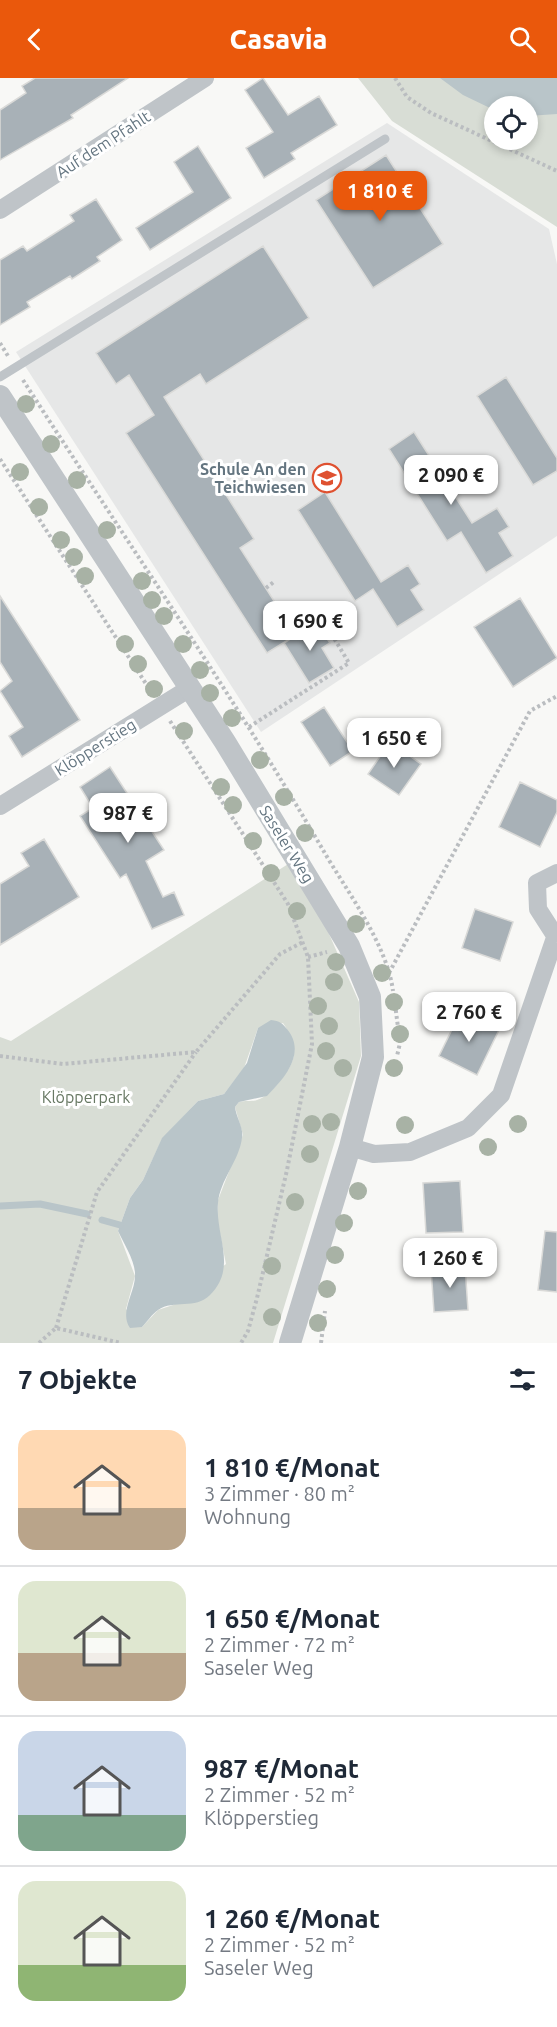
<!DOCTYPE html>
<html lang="de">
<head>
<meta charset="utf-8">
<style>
  :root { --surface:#fff; --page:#f2f2f3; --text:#1f2937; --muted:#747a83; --line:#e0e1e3; --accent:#ea580c }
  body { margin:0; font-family:Ubuntu,sans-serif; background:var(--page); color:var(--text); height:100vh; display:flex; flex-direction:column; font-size:22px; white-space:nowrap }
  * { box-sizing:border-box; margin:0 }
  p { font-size:20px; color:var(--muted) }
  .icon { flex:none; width:33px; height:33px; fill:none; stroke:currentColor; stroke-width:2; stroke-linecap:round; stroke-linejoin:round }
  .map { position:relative; height:1265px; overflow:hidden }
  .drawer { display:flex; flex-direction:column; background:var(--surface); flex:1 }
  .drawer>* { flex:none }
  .tools { position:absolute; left:484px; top:18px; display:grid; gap:12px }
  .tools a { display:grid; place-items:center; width:54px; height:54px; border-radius:50%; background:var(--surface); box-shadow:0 3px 9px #0003; font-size:30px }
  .price { position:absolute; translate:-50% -51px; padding:0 14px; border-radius:12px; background:#fff; color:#222; font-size:20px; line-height:39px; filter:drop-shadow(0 2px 3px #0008) }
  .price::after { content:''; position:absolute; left:50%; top:36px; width:18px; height:14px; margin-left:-9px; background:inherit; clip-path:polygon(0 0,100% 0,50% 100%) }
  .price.current { background:var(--accent); color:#fff }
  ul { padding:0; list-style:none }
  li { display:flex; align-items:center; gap:18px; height:150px; padding:0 18px }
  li+li { border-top:2px solid var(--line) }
  li span { display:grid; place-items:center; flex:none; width:168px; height:120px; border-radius:18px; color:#555 }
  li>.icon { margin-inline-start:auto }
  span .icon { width:72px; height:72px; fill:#fffc; stroke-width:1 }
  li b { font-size:26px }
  h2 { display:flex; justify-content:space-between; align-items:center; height:72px; padding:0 18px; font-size:26px }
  header { display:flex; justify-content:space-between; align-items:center; height:78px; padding:0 18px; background:var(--accent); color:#fff; font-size:27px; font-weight:800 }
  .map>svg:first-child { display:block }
  .built { fill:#e6e7e7 }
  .green { fill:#d8ddd5; fill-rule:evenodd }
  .water { fill:#b9c5c9 }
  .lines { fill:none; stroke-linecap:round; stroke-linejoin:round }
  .stream { stroke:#b9c5c9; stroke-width:7 }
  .building { fill:#a8b1b7; stroke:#dadad8; stroke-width:1.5 }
  .path { stroke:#babdc0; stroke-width:4; stroke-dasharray:3 3; stroke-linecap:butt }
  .service { stroke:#bfc4c8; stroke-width:9 }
  .minor { stroke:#bfc4c8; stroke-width:18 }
  .tertiary { stroke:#bfc4c8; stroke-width:22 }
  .tree { fill:#a8b2a5 }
  .labels { text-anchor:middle; stroke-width:6; stroke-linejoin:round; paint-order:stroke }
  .street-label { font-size:16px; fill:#647580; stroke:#fff }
  .poi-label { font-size:16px; font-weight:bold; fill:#647580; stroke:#fff; text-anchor:end }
  .park-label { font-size:16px; fill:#677863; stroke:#fff }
</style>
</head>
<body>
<header><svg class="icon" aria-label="back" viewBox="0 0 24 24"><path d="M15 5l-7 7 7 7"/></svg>Casavia<svg class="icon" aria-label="search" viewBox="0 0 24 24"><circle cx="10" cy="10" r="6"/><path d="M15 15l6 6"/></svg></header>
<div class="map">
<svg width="557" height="1265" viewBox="0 0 557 1265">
  <rect width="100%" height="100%" fill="#f8f8f6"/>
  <path class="built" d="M 387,45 L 549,151 L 557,186 L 557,458 L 261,654 L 16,274 Z"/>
  <path class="green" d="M 358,0 L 557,0 L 557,149 L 392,43 ZM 495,28 L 528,28 L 528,62 L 495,62 Z
    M 296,781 L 359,924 L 361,978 L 273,1265 L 0,1265 L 0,959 L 11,963 ZM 283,945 C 299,969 298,981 279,1004 C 274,1011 266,1019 257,1022 C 251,1024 245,1022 239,1024 L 235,1029 L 243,1057 L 218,1122 L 217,1141 L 226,1186 L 173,1227 L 158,1232 L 142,1249 L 126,1231 L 135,1198 L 118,1153 L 130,1120 L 143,1102 L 162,1061 L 198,1023 L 224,1016 L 244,990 L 258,950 Z"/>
  <path class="water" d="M 440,0 L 557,0 L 557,36 L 528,38 L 528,28 L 490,30 L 463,17 Z
    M 271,942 C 280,943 282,945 287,951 C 307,975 284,1001 267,1018 L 239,1024 L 235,1029 C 236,1039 244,1050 242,1060 C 239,1083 220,1102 218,1125 C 215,1158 238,1189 210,1217 C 195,1232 174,1221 158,1232 C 152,1236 147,1244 142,1249 L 130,1250 C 119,1234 135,1215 135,1198 C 136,1184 124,1166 118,1153 L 130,1120 L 143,1102 L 162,1060 L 198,1023 L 224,1016 L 247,985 L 258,950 Z"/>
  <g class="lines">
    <path class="stream" d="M 0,1128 L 40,1126 L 87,1136
      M 102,1142 L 120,1147"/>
  </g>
  <path class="building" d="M 35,0 L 128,0 L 71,37 L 73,40 L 0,82 L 0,32 L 26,15 L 22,8 Z
    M 263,0 L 288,37 L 319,18 L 337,47 L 291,75 L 295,81 L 264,100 L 246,70 L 273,54 L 245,12 Z
    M 198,68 L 231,120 L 150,172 L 136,150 L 193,114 L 174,84 Z
    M 386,77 L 443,166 L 373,210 L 316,122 Z
    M 96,121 L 122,162 L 97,179 L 100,183 L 72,201 L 70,198 L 27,224 L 30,229 L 0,247 L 0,182 L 23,168 L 27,173 L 74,143 L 70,137 Z
    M 263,168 L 309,240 L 206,306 L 200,296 L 164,319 L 254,461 L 240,470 L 296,557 L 267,575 L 126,355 L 154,337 L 129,297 L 116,306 L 96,275 Z
    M 506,299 L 557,380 L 557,393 L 533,407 L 477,318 Z
    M 414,354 L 472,445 L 497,430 L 509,449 L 499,455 L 513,478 L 486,495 L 461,454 L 447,463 L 389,371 Z
    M 325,414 L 381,504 L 408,487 L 420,506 L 411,512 L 424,532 L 397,549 L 373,511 L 355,523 L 298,432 Z
    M 0,518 L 80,642 L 22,679 L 9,658 L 23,649 L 0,613 L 12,603 L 0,584 Z
    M 520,520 L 557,580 L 513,609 L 474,549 Z
    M 316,544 L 330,565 L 322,570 L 334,590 L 309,605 L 284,565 Z
    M 324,629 L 353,673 L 330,688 L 301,644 Z
    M 390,664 L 421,686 L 399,717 L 368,696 Z
    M 110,689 L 164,772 L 146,783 L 163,819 L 174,814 L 184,837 L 152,851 L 126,796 L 120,800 L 80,738 L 93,730 L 80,709 Z
    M 520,704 L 557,722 L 557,734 L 540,769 L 499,749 Z
    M 44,761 L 79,819 L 0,867 L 0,806 L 29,788 L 21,775 Z
    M 475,831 L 513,844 L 500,883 L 462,870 Z
    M 461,933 L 499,952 L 477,997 L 439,978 Z
    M 460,1103 L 463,1154 L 426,1155 L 423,1105 Z
    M 545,1153 L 557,1154 L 557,1214 L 538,1212 Z
    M 465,1188 L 468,1232 L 434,1234 L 431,1190 Z"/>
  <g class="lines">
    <path class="path" d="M 395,0 L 407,19 L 431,35 L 557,93
      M 0,265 L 8,278
      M 23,302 C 123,458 229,611 323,772 C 346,812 387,866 393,913
      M 0,381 L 150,612
      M 266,510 L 275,503
      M 170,643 L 288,826 L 308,879 L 312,966 L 287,1092 L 257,1220 L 248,1253 L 241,1265
      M 249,649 L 349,585 L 317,532 L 301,542 L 306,550
      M 308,879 L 327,874
      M 389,895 L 530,633 L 557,618
      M 395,926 L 400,965 L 397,978
      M 0,978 L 63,986 L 196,974 L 280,876 L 303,864
      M 56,1250 L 97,1114 L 196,974
      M 39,1265 L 56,1250 L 121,1265
      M 321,1265 L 325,1233"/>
    <path class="service" d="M 0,299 L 385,61"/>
    <path class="minor" d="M 0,132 L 205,0
      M 0,728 L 190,610
      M 554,856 L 538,831 L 537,805 L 557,795
      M 350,1069 L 374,1076 L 410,1074 L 468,1050 L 501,1017 L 557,854"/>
    <path class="tertiary" d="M 0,318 L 225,664 L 349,868 L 370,919 L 373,979 L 350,1069 L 290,1265"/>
  </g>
  <g class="tree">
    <circle cx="26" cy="326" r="9"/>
    <circle cx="51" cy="366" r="9"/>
    <circle cx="20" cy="394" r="9"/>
    <circle cx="77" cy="402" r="9"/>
    <circle cx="39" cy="429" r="9"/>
    <circle cx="107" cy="452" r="9"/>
    <circle cx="61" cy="462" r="9"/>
    <circle cx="74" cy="479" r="9"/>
    <circle cx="85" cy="498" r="9"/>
    <circle cx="142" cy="503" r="9"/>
    <circle cx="152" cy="522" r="9"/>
    <circle cx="164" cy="538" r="9"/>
    <circle cx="125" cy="566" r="9"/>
    <circle cx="183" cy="566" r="9"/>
    <circle cx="138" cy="586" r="9"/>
    <circle cx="200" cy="592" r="9"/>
    <circle cx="154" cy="611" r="9"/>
    <circle cx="210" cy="615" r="9"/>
    <circle cx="232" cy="640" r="9"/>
    <circle cx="184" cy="653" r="9"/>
    <circle cx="260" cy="682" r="9"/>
    <circle cx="221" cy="709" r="9"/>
    <circle cx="284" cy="719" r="9"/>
    <circle cx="233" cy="727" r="9"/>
    <circle cx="305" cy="755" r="9"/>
    <circle cx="253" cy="763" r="9"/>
    <circle cx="271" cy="795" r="9"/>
    <circle cx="297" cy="833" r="9"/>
    <circle cx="356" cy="846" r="9"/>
    <circle cx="336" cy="884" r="9"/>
    <circle cx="382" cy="895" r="9"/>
    <circle cx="334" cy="904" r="9"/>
    <circle cx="394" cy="924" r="9"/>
    <circle cx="318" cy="928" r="9"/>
    <circle cx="329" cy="948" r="9"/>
    <circle cx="400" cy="956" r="9"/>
    <circle cx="326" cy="973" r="9"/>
    <circle cx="343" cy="990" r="9"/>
    <circle cx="394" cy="990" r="9"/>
    <circle cx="331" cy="1044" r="9"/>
    <circle cx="312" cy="1046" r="9"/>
    <circle cx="518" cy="1046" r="9"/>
    <circle cx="405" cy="1047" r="9"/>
    <circle cx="488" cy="1069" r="9"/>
    <circle cx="310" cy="1076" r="9"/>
    <circle cx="358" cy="1113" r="9"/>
    <circle cx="295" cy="1124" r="9"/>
    <circle cx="344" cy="1145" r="9"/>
    <circle cx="335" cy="1177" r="9"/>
    <circle cx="272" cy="1188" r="9"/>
    <circle cx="327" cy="1211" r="9"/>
    <circle cx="272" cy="1239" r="9"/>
    <circle cx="318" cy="1245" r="9"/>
  </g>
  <defs>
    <g id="school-ring" transform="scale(1.5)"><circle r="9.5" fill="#fff" stroke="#df5130" stroke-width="1.5"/><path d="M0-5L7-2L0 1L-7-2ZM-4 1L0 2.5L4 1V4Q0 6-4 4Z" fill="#df5130"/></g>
  </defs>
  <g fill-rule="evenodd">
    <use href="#school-ring" x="327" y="400"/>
  </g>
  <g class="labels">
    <g class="street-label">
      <text transform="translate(103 66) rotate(-33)" y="6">Auf dem Pfahlt</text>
      <text transform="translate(95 669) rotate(-32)" y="6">Klöpperstieg</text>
      <text transform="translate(287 766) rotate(58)" y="6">Saseler Weg</text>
    </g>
    <g class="poi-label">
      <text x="306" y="397">Schule An den<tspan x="306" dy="18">Teichwiesen</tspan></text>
    </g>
    <g class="park-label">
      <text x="86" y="1025">Klöpperpark</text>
    </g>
  </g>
</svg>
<div class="tools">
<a><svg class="icon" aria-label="locate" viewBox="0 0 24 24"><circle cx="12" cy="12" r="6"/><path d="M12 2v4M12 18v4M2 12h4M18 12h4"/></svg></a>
</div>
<b class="price current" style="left:380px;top:144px">1 810 €</b>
<b class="price" style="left:451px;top:428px">2 090 €</b>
<b class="price" style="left:310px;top:574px">1 690 €</b>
<b class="price" style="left:394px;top:691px">1 650 €</b>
<b class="price" style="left:128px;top:766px">987 €</b>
<b class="price" style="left:469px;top:965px">2 760 €</b>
<b class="price" style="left:450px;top:1211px">1 260 €</b>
</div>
<section class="drawer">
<h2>7 Objekte<svg class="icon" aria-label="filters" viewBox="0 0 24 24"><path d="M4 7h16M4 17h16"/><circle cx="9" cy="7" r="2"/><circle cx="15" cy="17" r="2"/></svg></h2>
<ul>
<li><span style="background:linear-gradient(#ffd9b3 65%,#b9a48a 0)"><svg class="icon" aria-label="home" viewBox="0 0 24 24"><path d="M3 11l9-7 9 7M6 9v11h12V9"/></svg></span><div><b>1 810 €/Monat</b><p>3 Zimmer · 80 m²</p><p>Wohnung</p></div></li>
<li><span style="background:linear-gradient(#dfe7d0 60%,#b9a48a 0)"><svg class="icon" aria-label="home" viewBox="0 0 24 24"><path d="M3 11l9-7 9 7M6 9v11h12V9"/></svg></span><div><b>1 650 €/Monat</b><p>2 Zimmer · 72 m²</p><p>Saseler Weg</p></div></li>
<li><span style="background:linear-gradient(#c9d6e8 70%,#7fa58c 0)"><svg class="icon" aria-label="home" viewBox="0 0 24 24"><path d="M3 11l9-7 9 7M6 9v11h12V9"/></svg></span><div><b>987 €/Monat</b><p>2 Zimmer · 52 m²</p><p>Klöpperstieg</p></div></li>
<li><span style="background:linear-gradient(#dfe7d0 70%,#8fb573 0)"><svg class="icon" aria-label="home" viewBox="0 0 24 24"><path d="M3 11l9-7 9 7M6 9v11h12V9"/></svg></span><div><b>1 260 €/Monat</b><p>2 Zimmer · 52 m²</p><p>Saseler Weg</p></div></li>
</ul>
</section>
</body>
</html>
